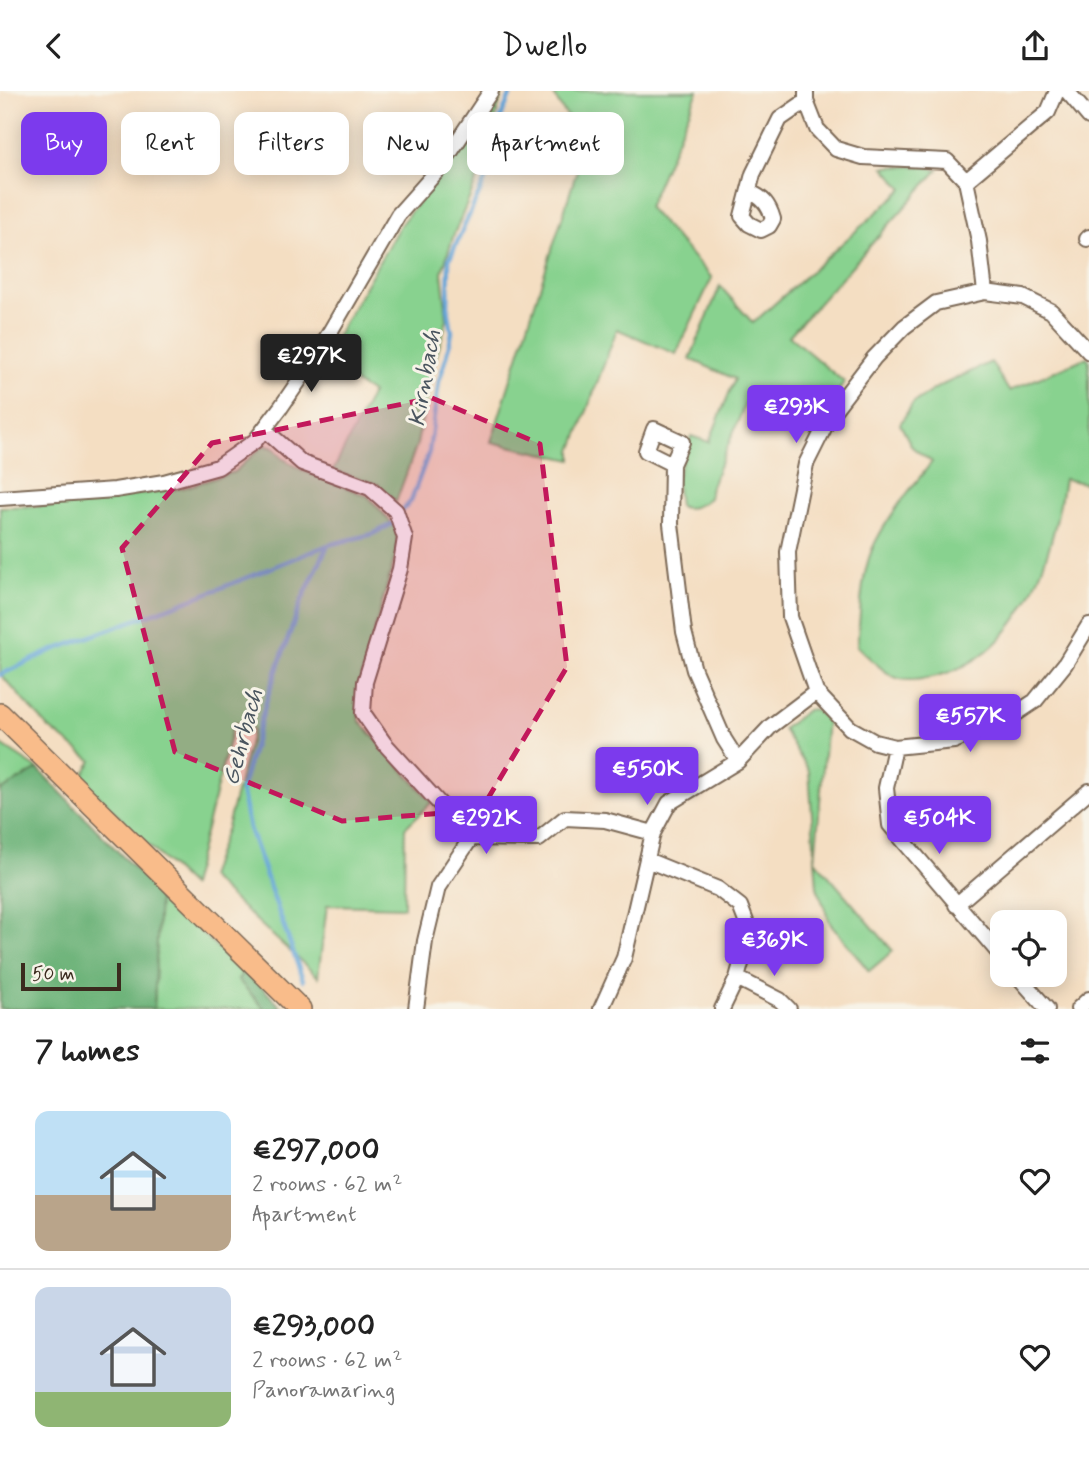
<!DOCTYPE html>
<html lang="en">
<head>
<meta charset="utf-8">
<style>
  :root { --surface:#fff; --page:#f6f6f6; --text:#222; --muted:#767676; --line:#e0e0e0; --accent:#7c3aed }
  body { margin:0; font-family:Mynerve,sans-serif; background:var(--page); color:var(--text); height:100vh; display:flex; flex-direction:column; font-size:26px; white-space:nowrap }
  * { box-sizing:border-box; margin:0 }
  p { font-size:23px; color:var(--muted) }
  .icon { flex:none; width:38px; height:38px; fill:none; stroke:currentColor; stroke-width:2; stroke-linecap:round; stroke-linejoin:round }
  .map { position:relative; height:918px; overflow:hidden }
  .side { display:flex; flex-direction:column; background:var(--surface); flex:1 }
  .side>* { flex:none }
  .guide { position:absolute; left:21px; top:21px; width:700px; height:63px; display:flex; gap:14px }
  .tools { position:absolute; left:990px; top:819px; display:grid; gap:14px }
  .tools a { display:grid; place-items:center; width:77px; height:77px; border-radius:14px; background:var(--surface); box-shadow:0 4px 18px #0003; font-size:35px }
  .scale { position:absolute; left:21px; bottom:18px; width:100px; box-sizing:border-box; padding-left:7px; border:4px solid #3b2a1e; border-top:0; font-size:19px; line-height:24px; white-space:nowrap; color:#3b2a1e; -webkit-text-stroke:5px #f7f3e8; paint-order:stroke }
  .price { position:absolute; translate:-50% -60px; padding:0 16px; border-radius:7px; background:var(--accent); color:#fff; font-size:23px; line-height:46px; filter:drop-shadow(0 2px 4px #0008) }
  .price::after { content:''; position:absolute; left:50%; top:42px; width:21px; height:16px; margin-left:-10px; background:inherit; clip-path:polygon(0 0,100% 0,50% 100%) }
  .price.active { background:#222; color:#fff }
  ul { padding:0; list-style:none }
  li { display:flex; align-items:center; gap:21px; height:175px; padding:0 35px }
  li+li { border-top:2px solid var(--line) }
  li span { display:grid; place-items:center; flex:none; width:196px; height:140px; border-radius:14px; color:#555 }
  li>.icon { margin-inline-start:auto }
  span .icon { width:84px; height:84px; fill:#fffc; stroke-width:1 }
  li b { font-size:30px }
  h2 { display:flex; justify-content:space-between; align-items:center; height:84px; padding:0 35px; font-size:30px }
  .chip { padding:0 24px; border-radius:14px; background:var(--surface); box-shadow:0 4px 18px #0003; font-size:24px; line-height:63px }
  .chip.active { background:var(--accent); color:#fff }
  header { display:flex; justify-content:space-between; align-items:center; height:91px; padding:0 35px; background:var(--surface); font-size:32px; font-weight:600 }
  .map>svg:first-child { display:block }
  .green { fill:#88d28f; stroke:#627e56; stroke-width:2 }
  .forest { fill:#6eb47a; stroke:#546f4c; stroke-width:2 }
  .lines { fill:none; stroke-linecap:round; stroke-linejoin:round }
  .stream { stroke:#65a6d9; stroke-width:4.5 }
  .minor-casing { stroke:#7c6957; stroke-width:18 }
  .primary-casing { stroke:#7c6957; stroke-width:24 }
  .minor { stroke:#fff; stroke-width:14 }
  .primary { stroke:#f9bc8a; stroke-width:21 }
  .marked { fill:#c2185b; fill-opacity:0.2; stroke:#c2185b; stroke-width:5; stroke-dasharray:14 9; stroke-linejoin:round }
  .labels { text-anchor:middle; stroke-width:6; stroke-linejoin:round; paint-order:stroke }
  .water-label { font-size:24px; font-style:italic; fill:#4a555f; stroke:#f7f3e8 }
</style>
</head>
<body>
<header><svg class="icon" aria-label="back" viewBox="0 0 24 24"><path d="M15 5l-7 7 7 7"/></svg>Dwello<svg class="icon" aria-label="share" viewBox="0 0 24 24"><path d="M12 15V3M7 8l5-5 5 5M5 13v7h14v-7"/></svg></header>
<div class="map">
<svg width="1089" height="918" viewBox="0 0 1089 918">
  <rect width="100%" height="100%" fill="#f7f3e8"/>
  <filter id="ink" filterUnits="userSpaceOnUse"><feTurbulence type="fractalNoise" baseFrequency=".0143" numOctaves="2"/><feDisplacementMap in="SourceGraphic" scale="14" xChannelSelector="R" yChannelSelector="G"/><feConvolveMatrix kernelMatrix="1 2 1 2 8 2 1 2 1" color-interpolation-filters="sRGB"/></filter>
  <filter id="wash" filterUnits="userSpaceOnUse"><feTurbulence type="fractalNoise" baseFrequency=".00686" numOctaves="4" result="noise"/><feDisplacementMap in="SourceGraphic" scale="28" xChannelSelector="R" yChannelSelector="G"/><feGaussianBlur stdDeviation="1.57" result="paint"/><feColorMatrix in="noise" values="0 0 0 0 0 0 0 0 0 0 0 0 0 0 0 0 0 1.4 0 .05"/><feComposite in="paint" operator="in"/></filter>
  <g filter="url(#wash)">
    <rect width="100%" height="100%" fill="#f4dec2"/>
    <path class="green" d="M 500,0 L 503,0 L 480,82 L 454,143 L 442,181 L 447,229 L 430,287 L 417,353 L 396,411 L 377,393 L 333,380 L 372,302 L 322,271 L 400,134 L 471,45 Z
      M 552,0 L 698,0 L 648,116 L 712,187 L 676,263 L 617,238 L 572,360 L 572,369 L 491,351 L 586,51 L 559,14 Z
      M 922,75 L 938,79 L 789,245 L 844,291 L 816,337 L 748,306 L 711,395 L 709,407 C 700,414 690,420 679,415 L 676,388 L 691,345 L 709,351 L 735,288 L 690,268 L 720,195 L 753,232 L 903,98 L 884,76 Z
      M 1087,266 L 1089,269 L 1089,393 L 1064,388 C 1053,463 1026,555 947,582 C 932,587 916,591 900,588 C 889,586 866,564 857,555 C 861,522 860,480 876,450 C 891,421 912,396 932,371 L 912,356 L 900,333 L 913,312 L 938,296 L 991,271 L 1009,300 Z
      M 264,354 L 274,357 L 282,367 L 304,380 L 368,405 L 397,438 L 397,459 L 358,599 L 359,629 L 432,711 L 405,737 L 404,816 L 327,814 L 318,886 L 209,786 L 227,736 L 253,638 L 234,631 L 191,795 L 80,688 L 92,670 L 49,637 L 0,583 L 0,416 L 45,415 L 183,397 L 234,381 Z
      M 813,618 L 827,629 L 815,769 L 893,860 L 869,880 L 830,832 L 817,796 L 809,680 L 783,638 L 807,619 Z
      M 0,653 L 38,678 L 0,700 Z
      M 159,803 L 243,880 L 239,889 L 265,918 L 154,918 Z"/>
    <path class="forest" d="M 38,678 L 159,803 L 154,918 L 0,918 L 0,700 Z
      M 243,880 L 257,891 L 283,918 L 265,918 L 238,889 Z"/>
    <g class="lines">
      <path class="stream" d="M 403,419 L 411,410 L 429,361 L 439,290 L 447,265 L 452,241 L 448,217 L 449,169 L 495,67 L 499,31 L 512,0
        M 0,584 L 51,560 L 216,499 L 328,454 L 373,443 L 392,433
        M 303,889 L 249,737 L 241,699 L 269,601 L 301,511 L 328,454"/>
    </g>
  </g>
  <g filter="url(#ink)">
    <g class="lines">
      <g class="minor-casing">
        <path id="minor" d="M 806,0 L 806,10 L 817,38 L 836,58 L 863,66 L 947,70 L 966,90 L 979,150 L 985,201
          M 1067,0 L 1089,26
          M 966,90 L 1048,21 L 1057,0
          M 749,101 C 763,106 769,114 773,128 L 769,135 L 761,139 L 749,133 L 742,125 L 753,83 L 780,28 L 806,10
          M 1087,148 L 1089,146
          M 1089,261 L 1051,220 L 1023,206 L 985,201 L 936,212 L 904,236 L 874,267 L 831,323 L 806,373 L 788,461 L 790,526 L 816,601 L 850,637 L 875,651 L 895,656 L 954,650 L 1008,628 L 1035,610 L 1065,573 L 1089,534
          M 265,339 L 302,372 L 370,397 L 396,420 L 405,447 L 400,478 L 365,591 L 363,622 L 384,652 L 471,747
          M 672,373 L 646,360 L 654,338 L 682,351 L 672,373 L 671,433 L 684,541 L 694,579 L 724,648 L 738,670
          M 0,407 L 115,399 L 164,391 L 218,376 L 255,350 L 281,316 L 316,265 L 398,124 L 439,78 L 491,0
          M 895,656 L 886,697 L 890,734 L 1003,867
          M 647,769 L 718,798 L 740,815 L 750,841 L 737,887 L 722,918
          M 956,814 L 1089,700
          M 1017,884 L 1047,918
          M 737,887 L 780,909 L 789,918
          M 416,918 L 425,850 L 438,796 L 471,747 L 539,748 L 565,727 L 605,729 L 653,742
          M 601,918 L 624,867 L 653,742 L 669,712 L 738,670 L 771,635 L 816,601
          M 1078,918 L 1089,908"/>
      </g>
      <g class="primary-casing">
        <path id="primary" d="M 0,623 L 300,918"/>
      </g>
      <use href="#minor" class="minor"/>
      <use href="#primary" class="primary"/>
    </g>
  </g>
  <path class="marked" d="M 432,307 L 540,353 L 567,576 L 481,719 L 342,730 L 175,661 L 122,457 L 212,352 Z"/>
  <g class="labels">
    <g class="water-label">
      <text transform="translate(424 287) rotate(-80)" y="8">Kirnbach</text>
      <text transform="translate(242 646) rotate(-75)" y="8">Gehrbach</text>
    </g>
  </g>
</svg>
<div class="tools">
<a><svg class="icon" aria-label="locate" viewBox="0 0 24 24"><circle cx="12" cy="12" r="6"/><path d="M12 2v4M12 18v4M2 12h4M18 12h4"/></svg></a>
</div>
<div class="scale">50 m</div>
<b class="price active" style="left:311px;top:303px">€297K</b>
<b class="price" style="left:796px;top:354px">€293K</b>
<b class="price" style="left:970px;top:663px">€557K</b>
<b class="price" style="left:647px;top:716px">€550K</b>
<b class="price" style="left:486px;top:765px">€292K</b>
<b class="price" style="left:939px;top:765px">€504K</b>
<b class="price" style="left:774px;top:887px">€369K</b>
<div class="guide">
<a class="chip active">Buy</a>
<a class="chip">Rent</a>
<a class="chip">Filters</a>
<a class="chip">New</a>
<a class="chip">Apartment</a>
</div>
</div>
<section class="side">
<h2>7 homes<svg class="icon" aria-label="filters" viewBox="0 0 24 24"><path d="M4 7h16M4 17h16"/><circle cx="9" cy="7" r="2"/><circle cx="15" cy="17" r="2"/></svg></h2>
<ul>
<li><span style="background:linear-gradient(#bfe0f5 60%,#b9a48a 0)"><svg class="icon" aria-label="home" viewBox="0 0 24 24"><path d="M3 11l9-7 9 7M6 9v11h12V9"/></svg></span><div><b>€297,000</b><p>2 rooms · 62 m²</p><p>Apartment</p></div><svg class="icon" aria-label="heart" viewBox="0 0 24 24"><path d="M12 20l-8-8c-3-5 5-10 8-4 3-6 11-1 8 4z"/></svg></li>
<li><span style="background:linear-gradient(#c9d6e8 75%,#8fb573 0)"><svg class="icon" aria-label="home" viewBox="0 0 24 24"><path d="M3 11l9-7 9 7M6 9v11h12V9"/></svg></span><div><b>€293,000</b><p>2 rooms · 62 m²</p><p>Panoramaring</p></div><svg class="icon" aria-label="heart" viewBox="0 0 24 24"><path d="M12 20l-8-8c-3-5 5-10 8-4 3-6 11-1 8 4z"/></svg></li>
</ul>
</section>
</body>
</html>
